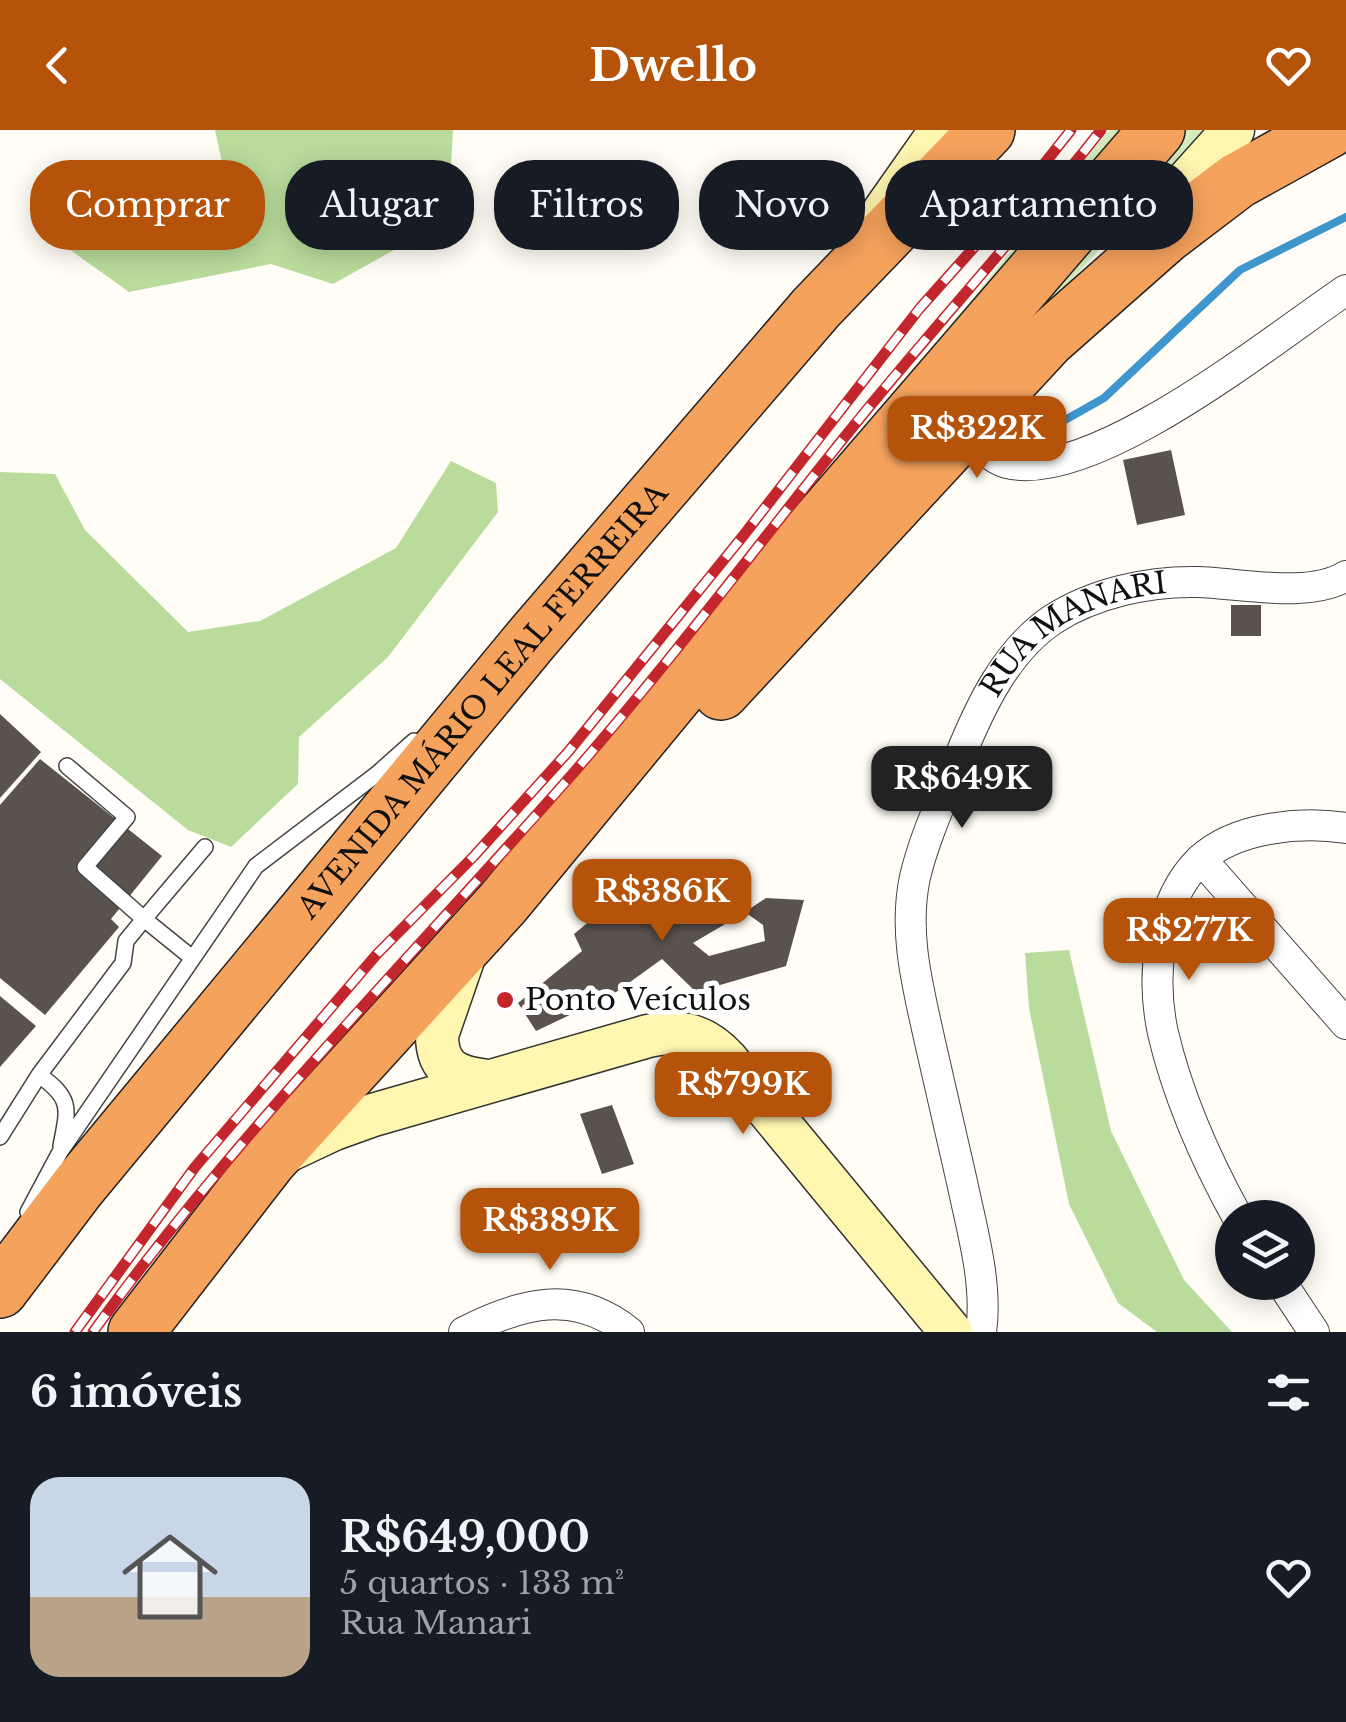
<!DOCTYPE html>
<html lang="pt">
<head>
<meta charset="utf-8">
<style>
  :root { --surface:#171b24; --page:#242831; --text:#f1f3f6; --muted:#9ea1a6; --line:#363941; --accent:#b45309 }
  body { margin:0; font-family:"Libre Baskerville",serif; background:var(--page); color:var(--text); height:100vh; display:flex; flex-direction:column; font-size:38px; white-space:nowrap }
  * { box-sizing:border-box; margin:0 }
  p { font-size:32px; color:var(--muted) }
  .icon { flex:none; width:55px; height:55px; fill:none; stroke:currentColor; stroke-width:2; stroke-linecap:round; stroke-linejoin:round }
  .map { position:relative; height:1202px; overflow:hidden }
  .details { display:flex; flex-direction:column; background:var(--surface); flex:1 }
  .details>* { flex:none }
  .guide { position:absolute; left:30px; top:30px; width:1288px; height:90px; display:flex; gap:20px }
  .tools { position:absolute; left:1215px; top:1070px; display:grid; gap:20px }
  .tools a { display:grid; place-items:center; width:100px; height:100px; border-radius:50%; background:var(--surface); box-shadow:0 5px 25px #0003; font-size:50px }
  .price { position:absolute; translate:-50% -85px; padding:0 22px; border-radius:20px; background:var(--accent); color:#fff; font-size:32px; line-height:65px; filter:drop-shadow(0 2px 5px #0008) }
  .price::after { content:''; position:absolute; left:50%; top:60px; width:30px; height:22px; margin-left:-15px; background:inherit; clip-path:polygon(0 0,100% 0,50% 100%) }
  .price.on { background:#222; color:#fff }
  ul { padding:0; list-style:none }
  li { display:flex; align-items:center; gap:30px; height:250px; padding:0 30px }
  li+li { border-top:2px solid var(--line) }
  li span { display:grid; place-items:center; flex:none; width:280px; height:200px; border-radius:30px; color:#555 }
  li>.icon { margin-inline-start:auto }
  span .icon { width:120px; height:120px; fill:#fffc; stroke-width:1 }
  li b { font-size:42px }
  h2 { display:flex; justify-content:space-between; align-items:center; height:120px; padding:0 30px; font-size:42px }
  .pill { padding:0 35px; border-radius:40px; background:var(--surface); box-shadow:0 5px 25px #0003; font-size:35px; line-height:90px }
  .pill.on { background:var(--accent); color:#fff }
  header { display:flex; justify-content:space-between; align-items:center; height:130px; padding:0 30px; background:var(--accent); color:#fff; font-size:45px; font-weight:700 }
  .map>svg:first-child { display:block }
  .green { fill:#d5ebbd }
  .forest { fill:#b9dc9c }
  .lines { fill:none; stroke-linecap:round; stroke-linejoin:round }
  .stream { stroke:#3f96cf; stroke-width:8 }
  .building { fill:#5a524d }
  .lane-casing { stroke:#444; stroke-width:18 }
  .street-casing { stroke:#444; stroke-width:32 }
  .secondary-casing { stroke:#333; stroke-width:45 }
  .highway-casing { stroke:#222; stroke-width:58 }
  .lane { stroke:#fff; stroke-width:15 }
  .street { stroke:#fff; stroke-width:30 }
  .secondary { stroke:#fff6b0; stroke-width:42 }
  .highway { stroke:#f5a25d; stroke-width:55 }
  .rail-casing { stroke:#c4262e; stroke-width:11 }
  .rail { stroke:#fff; stroke-width:8; stroke-dasharray:22; stroke-linecap:butt }
  .poi-dot { fill:#c4262e; stroke:#fff; stroke-width:4 }
  .labels { text-anchor:middle; stroke-width:10; stroke-linejoin:round; paint-order:stroke }
  .street-label { font-size:30px; fill:#111; stroke:#fff }
  .poi-label { font-size:30px; fill:#111; stroke:#fff; text-anchor:start }
</style>
</head>
<body>
<header><svg class="icon" aria-label="back" viewBox="0 0 24 24"><path d="M15 5l-7 7 7 7"/></svg>Dwello<svg class="icon" aria-label="heart" viewBox="0 0 24 24"><path d="M12 20l-8-8c-3-5 5-10 8-4 3-6 11-1 8 4z"/></svg></header>
<div class="map">
<svg width="1346" height="1202" viewBox="0 0 1346 1202">
  <rect width="100%" height="100%" fill="#fffdf5"/>
  <path class="green" d="M 1109,0 L 1129,0 L 789,395 Z
    M 1183,0 L 1210,0 L 968,262 Z"/>
  <path class="forest" d="M 215,0 L 453,0 L 448,85 L 389,90 L 394,120 L 333,154 L 271,134 L 129,162 L 62,114 L 224,41 Z
    M 451,331 L 496,353 L 498,382 L 388,527 L 299,607 L 298,654 L 231,717 L 188,700 L 0,549 L 0,342 L 55,344 L 85,400 L 188,502 L 260,491 L 396,418 Z
    M 1069,820 L 1111,1001 L 1184,1150 L 1232,1202 L 1157,1202 L 1118,1173 L 1069,1074 L 1029,878 L 1025,823 Z"/>
  <g class="lines">
    <path class="stream" d="M 1065,290 L 1104,268 L 1240,140 L 1346,87"/>
  </g>
  <path class="building" d="M 1171,320 L 1185,385 L 1137,395 L 1123,330 Z
    M 1231,475 L 1261,475 L 1261,506 L 1231,506 Z
    M 0,584 L 41,622 L 0,668 Z
    M 40,629 L 162,726 L 111,789 L 119,797 L 45,885 L 0,848 L 0,675 Z
    M 685,729 L 724,757 L 732,790 L 693,813 L 709,826 L 765,811 L 763,795 L 745,782 L 766,768 L 804,770 L 786,836 L 696,862 L 662,829 L 612,865 L 536,901 L 518,873 L 582,821 L 574,804 L 627,760 L 646,771 L 658,760 L 666,737 Z
    M 0,866 L 36,896 L 0,937 Z
    M 612,975 L 634,1034 L 602,1044 L 580,984 Z"/>
  <g class="lines">
    <g class="lane-casing">
      <path id="lane" d="M 67,636 L 127,687 L 85,737 L 144,789 L 205,717
        M 0,1007 L 39,945
        M 61,1016 C 68,979 73,969 39,945 L 123,833 L 126,811 L 144,789 L 191,827
        M 28,1082 L 60,1022 L 256,736 L 377,644 L 414,611"/>
    </g>
    <g class="street-casing">
      <g id="street">
        <path d="M 968,298 C 978,313 989,328 1007,333 C 1094,355 1274,208 1346,160"/>
        <path d="M 1201,729 L 1346,894"/>
        <path d="M 1238,1088 C 1206,1030 1178,967 1163,903 C 1151,848 1157,772 1200,730 C 1235,697 1301,691 1346,698"/>
        <path d="M 1281,1152 L 1314,1202"/>
        <path d="M 464,1202 C 521,1173 574,1158 629,1202"/>
        <path id="s1" d="M 981,1202 C 988,1154 972,1100 962,1052 C 951,1005 941,959 930,912 C 918,857 903,803 915,747 C 925,705 944,666 960,626 C 980,577 1006,521 1052,490 C 1093,463 1149,451 1197,452 C 1240,453 1309,469 1346,446"/>
      </g>
    </g>
    <g class="secondary-casing">
      <path id="secondary" d="M 884,81 L 941,0
        M 1136,108 L 1233,0
        M 466,821 L 437,905 C 437,940 456,947 488,951
        M 283,1023 L 334,999 L 373,985 L 648,906 C 681,899 704,905 727,930 L 951,1202"/>
    </g>
    <g class="highway-casing">
      <g id="highway">
        <path d="M 721,562 L 1047,210 L 1166,105 L 1237,51 L 1329,0"/>
        <path id="s2" d="M 0,1160 L 78,1057 L 534,506 L 816,178 L 987,0"/>
        <path d="M 136,1202 L 269,1030 L 503,773 L 773,446 L 1157,0"/>
      </g>
    </g>
    <use href="#lane" class="lane"/>
    <use href="#street" class="street"/>
    <use href="#secondary" class="secondary"/>
    <use href="#highway" class="highway"/>
    <g class="rail-casing">
      <path id="rail" d="M 75,1202 L 195,1037 L 377,824 L 474,726 L 568,622 L 743,406 L 920,178 L 1010,77 L 1071,0
        M 93,1202 C 238,1001 413,826 576,640 C 669,533 755,419 843,309 C 927,204 1018,106 1101,0"/>
    </g>
    <use href="#rail" class="rail"/>
  </g>
  <circle class="poi-dot" cx="505" cy="870" r="10"/>
  <g class="labels">
    <g class="street-label">
      <text dy="10" stroke="none"><textPath href="#s1" startOffset="770">RUA MANARI</textPath></text>
      <text dy="10" stroke="none"><textPath href="#s2" startOffset="762">AVENIDA MÁRIO LEAL FERREIRA</textPath></text>
    </g>
    <g class="poi-label">
      <text x="525" y="880">Ponto Veículos</text>
    </g>
  </g>
</svg>
<div class="tools">
<a><svg class="icon" aria-label="layers" viewBox="0 0 24 24"><path d="M12 4l9 5-9 5-9-5zM3 14l9 5 9-5"/></svg></a>
</div>
<b class="price" style="left:977px;top:351px">R$322K</b>
<b class="price on" style="left:962px;top:701px">R$649K</b>
<b class="price" style="left:662px;top:814px">R$386K</b>
<b class="price" style="left:1189px;top:853px">R$277K</b>
<b class="price" style="left:743px;top:1007px">R$799K</b>
<b class="price" style="left:550px;top:1143px">R$389K</b>
<div class="guide">
<a class="pill on">Comprar</a>
<a class="pill">Alugar</a>
<a class="pill">Filtros</a>
<a class="pill">Novo</a>
<a class="pill">Apartamento</a>
</div>
</div>
<section class="details">
<h2>6 imóveis<svg class="icon" aria-label="filters" viewBox="0 0 24 24"><path d="M4 7h16M4 17h16"/><circle cx="9" cy="7" r="2"/><circle cx="15" cy="17" r="2"/></svg></h2>
<ul>
<li><span style="background:linear-gradient(#c9d6e8 60%,#b9a48a 0)"><svg class="icon" aria-label="home" viewBox="0 0 24 24"><path d="M3 11l9-7 9 7M6 9v11h12V9"/></svg></span><div><b>R$649,000</b><p>5 quartos · 133 m²</p><p>Rua Manari</p></div><svg class="icon" aria-label="heart" viewBox="0 0 24 24"><path d="M12 20l-8-8c-3-5 5-10 8-4 3-6 11-1 8 4z"/></svg></li>
</ul>
</section>
</body>
</html>
